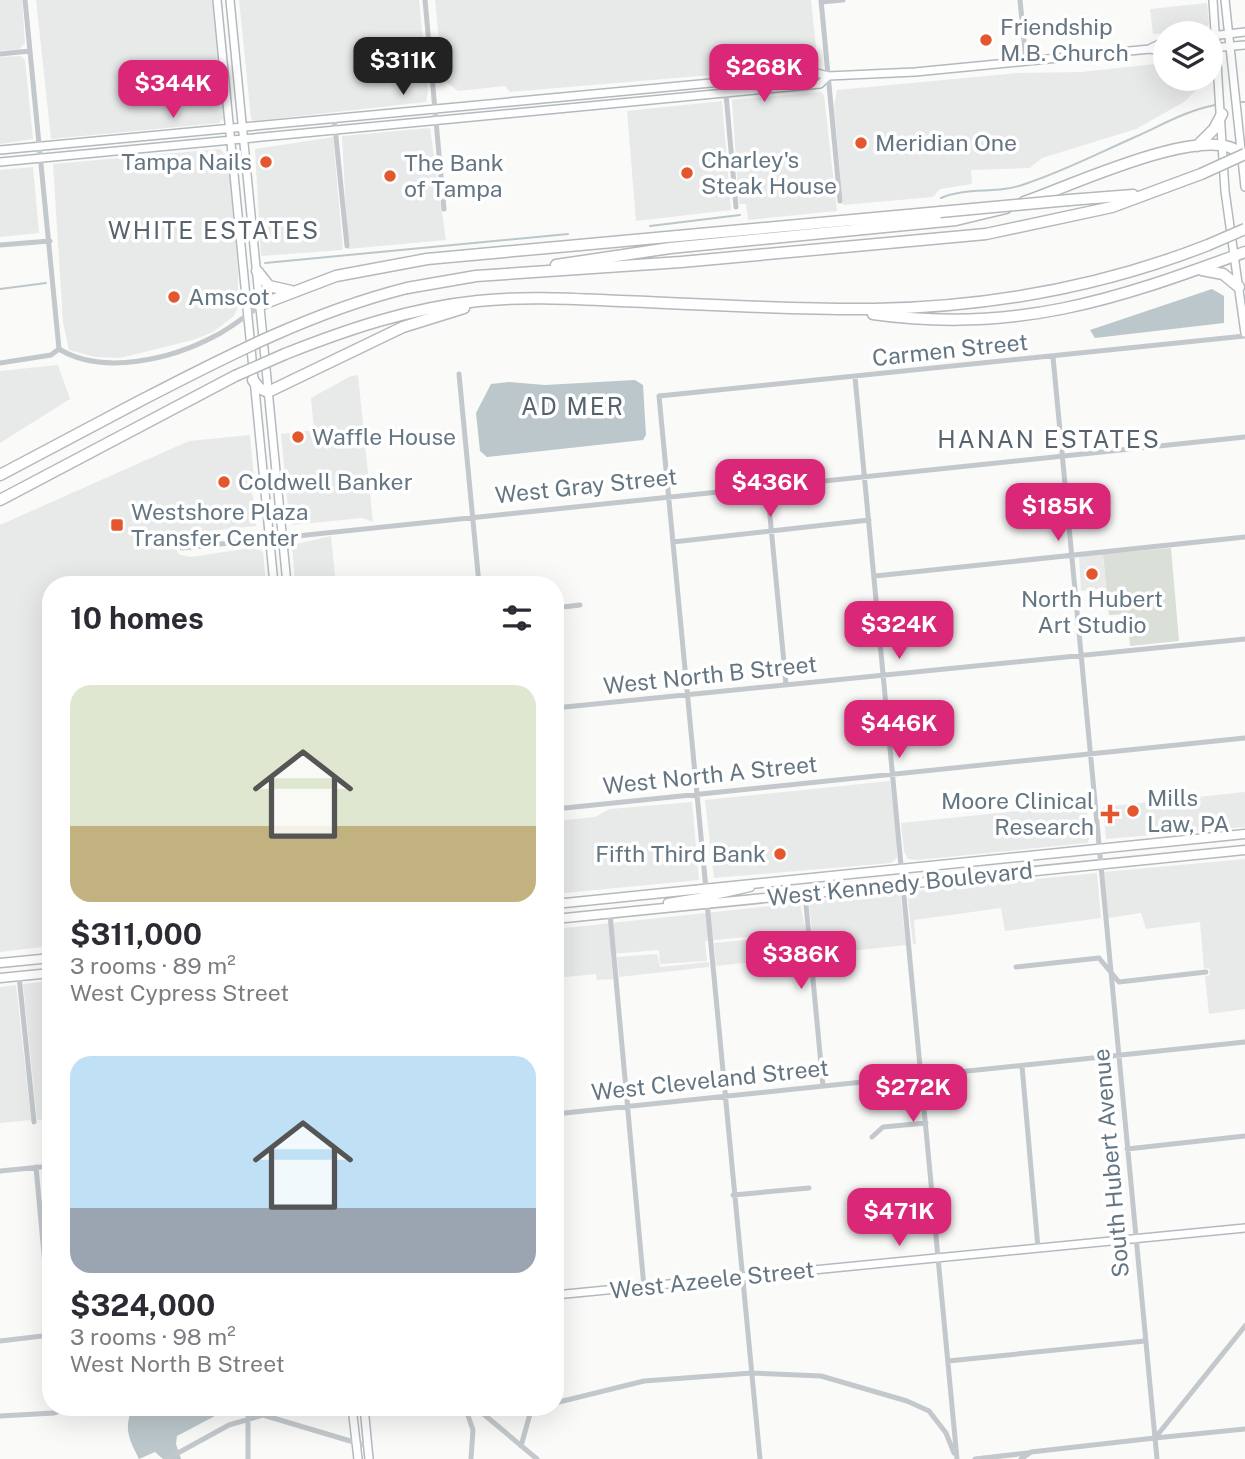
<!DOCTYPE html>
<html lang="en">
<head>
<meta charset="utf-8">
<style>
  :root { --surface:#fff; --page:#f2f2f3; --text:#2b2b33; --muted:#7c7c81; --accent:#db2777 }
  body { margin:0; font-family:"Public Sans",sans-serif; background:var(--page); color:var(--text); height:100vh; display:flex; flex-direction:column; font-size:26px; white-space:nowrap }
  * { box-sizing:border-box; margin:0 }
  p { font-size:23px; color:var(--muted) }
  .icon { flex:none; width:38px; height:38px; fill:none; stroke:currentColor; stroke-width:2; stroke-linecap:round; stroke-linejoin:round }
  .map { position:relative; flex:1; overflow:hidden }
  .details { position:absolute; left:42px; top:576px; width:522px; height:840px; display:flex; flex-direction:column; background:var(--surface); border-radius:28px; box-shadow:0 7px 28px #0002 }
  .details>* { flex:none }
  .fabs { position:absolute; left:1153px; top:21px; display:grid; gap:14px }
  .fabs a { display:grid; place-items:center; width:70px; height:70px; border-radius:50%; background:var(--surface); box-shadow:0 7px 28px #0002; font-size:35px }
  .price { position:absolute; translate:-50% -60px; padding:0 16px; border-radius:14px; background:var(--accent); color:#fff; font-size:23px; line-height:46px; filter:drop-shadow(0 2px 4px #0008) }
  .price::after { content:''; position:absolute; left:50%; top:42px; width:21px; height:16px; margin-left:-10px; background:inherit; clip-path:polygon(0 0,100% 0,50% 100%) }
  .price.current { background:#222; color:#fff }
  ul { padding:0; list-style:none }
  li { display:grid; align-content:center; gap:14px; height:371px; padding:0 28px }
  li span { display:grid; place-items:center; height:217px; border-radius:21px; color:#555 }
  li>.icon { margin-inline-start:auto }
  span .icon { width:126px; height:126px; fill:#fffc; stroke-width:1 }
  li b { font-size:30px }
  h2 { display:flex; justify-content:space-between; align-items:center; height:84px; padding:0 28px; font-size:30px }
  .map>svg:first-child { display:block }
  .built { fill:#e8e9e9 }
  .green { fill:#dadfd7 }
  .water { fill:#bbc7cb }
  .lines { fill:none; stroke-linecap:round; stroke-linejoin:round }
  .stream { stroke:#bbc7cb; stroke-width:2 }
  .secondary-casing { stroke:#b3babf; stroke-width:10 }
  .primary-casing { stroke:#b5babe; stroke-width:11 }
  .highway-casing { stroke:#b4b9bd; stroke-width:13 }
  .street { stroke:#c3c8cc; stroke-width:5 }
  .secondary { stroke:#fff; stroke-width:7 }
  .primary { stroke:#fff; stroke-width:8 }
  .highway { stroke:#fff; stroke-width:10 }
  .highway-bridge-casing { stroke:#b4b9bd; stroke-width:13; stroke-linecap:butt }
  .highway-bridge { stroke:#fff; stroke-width:10 }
  .poi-dot { fill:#e4572e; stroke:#fff; stroke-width:2.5 }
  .labels { text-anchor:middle; stroke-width:7; stroke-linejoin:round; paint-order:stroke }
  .poi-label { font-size:23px; fill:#657683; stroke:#fff; text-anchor:start }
  .street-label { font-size:23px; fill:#657683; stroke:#fff }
  .neighbourhood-label { font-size:24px; letter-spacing:2px; fill:#57646e; stroke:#fff }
</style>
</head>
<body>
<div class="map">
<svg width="1245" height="1459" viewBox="0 0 1245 1459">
  <rect width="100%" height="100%" fill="#fafaf8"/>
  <path class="built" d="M 0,0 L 22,0 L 25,43 L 20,49 L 0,51 Z
    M 36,0 L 212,0 L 224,117 L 219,123 L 51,139 Z
    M 239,0 L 419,0 L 428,91 L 426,102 L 254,121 L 251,119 Z
    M 435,0 L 811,0 L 818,66 L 510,92 L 505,86 L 458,91 L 443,80 Z
    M 1207,3 L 1209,23 L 1205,30 L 1153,34 L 1150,9 Z
    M 21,56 L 25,60 L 33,139 L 0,144 L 0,57 Z
    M 1165,63 L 1166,79 L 1208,79 L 1184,102 L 1136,129 L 1042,158 L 1030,168 L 971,170 L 972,184 L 940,189 L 933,197 L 843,205 L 834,106 L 837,90 L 1018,73 L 1081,72 Z
    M 821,92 L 824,95 L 837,211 L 748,220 L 746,204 L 739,204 L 732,100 Z
    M 722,101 L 731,210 L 636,221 L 627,111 Z
    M 430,128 L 446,240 L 348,249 L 342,136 Z
    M 333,137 L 343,250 L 261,256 L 255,149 Z
    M 220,149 L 228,157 L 238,271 L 238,307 L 234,316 L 213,332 L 193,340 L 120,358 L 95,357 L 69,350 L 63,322 L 53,164 Z
    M 33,167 L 39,233 L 0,237 L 0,170 Z
    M 58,365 L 70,399 L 0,443 L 0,371 Z
    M 358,375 L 373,522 L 362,518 L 292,525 L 289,520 L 281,434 L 314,430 L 311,398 L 351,376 Z
    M 250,435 L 254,477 L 251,490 L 257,510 L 256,526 L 172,535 L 178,554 L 190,557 L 257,547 L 263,552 L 266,584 L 51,584 L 51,946 L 0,952 L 0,525 L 189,441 Z
    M 331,536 L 336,584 L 295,584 L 292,545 Z
    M 1103,554 L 1106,588 L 1081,591 L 1079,557 Z
    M 890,781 L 897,839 L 897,858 L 891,863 L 714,878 L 705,800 Z
    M 1245,792 L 1245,827 L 1106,839 L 1103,807 Z
    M 692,802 L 699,880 L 555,894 L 555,821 L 595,817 L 610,809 Z
    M 1086,804 L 1090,838 L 1087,843 L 917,860 L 908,859 L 904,851 L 901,823 Z
    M 1245,859 L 1245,1009 L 1209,1014 L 1205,976 L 1210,975 L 1209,968 L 1204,969 L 1200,922 L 1146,929 L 1141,913 L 1108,918 L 1104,872 Z
    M 1097,873 L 1101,918 L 1005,931 L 1001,908 L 914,920 L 916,944 L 913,944 L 907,892 Z
    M 900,892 L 906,945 L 814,955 L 809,901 Z
    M 800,903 L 806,931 L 705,941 L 707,961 L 660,964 L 659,950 L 611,954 L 613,979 L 597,980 L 596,974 L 555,978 L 555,929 Z
    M 805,934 L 807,956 L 716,966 L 714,943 Z
    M 657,954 L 660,967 L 709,962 L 709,967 L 619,977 L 617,957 Z
    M 51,981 L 51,1150 L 44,1151 L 46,1119 L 37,1120 L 23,984 Z
    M 16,985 L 31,1120 L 0,1123 L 0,987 Z"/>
  <path class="green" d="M 1171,548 L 1179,641 L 1130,646 L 1127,614 L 1109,615 L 1103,554 Z"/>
  <path class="water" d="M 1212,289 L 1224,296 L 1224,323 L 1095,338 L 1090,330 Z
    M 635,380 L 643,385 L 646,435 L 643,440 L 487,457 L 480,451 L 476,413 L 491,384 L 509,382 L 545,385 Z
    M 133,1407 L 232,1407 L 177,1436 L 176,1444 L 181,1459 L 163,1459 L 155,1452 L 139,1459 C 129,1439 123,1428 133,1407 Z"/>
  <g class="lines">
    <path class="stream" d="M 1241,102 L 1245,102
      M 941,198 C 969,186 995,195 1025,184 C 1062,172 1099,153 1135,137 C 1162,125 1185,111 1215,105
      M 650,226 L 740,215
      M 265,263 L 568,234
      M 0,289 L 46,283"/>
    <g class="secondary-casing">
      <path id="secondary" d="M 217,0 L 274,584
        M 230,0 L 287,584
        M 1213,0 L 1225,191 L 1245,333
        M 1225,0 L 1245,187
        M 1211,36 L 1245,32
        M 1151,48 L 1166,41
        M 1211,48 L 1245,45
        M 0,150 L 817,73 L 828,76 L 915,72 L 1150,49 L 1166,52
        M 0,162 L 799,86 L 820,84 L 828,76
        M 555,1295 L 1245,1228
        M 352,1407 L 358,1459
        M 364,1407 L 369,1459"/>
    </g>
    <g class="primary-casing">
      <path id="primary" d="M 668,903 L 704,897 L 706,889
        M 707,903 L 710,896 L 750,887
        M 555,904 L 1245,834
        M 555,919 L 1245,850
        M 0,963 L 51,958
        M 0,978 L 51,973"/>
    </g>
    <g class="highway-casing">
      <path id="highway" d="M 1197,146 L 1214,129 L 1222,114
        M 1069,200 L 1133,195
        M 1024,202 C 1064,189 1208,120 1241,154
        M 556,265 L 670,248 L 956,220 L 1006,208
        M 1202,270 L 1223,274 L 1239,287
        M 257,271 L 269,286 L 291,291
        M 407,288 L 476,276 L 681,262 L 986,234 L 1112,207 L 1201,174
        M 260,305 L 336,276 L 427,259 L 940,212
        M 873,314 C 1014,334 1115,300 1245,252
        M 285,354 C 348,329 410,308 478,301 C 525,296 573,299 620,301 C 704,304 789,310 874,309 C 989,307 1101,287 1208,245
        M 253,380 L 259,388 L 268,392 L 403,327 L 464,308
        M 0,475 L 136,403
        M 0,500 L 235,376"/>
    </g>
    <path class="street" d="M 25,0 L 59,349
      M 425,0 L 444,209
      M 821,0 L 840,201
      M 1020,0 L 1026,61
      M 821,2 L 843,0
      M 0,54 L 30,51
      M 726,94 L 736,207
      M 334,118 L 347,246
      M 0,245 L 50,241
      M 59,349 C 103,376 172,359 215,336 C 231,328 245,316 260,306
      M 1053,357 L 1157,1459
      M 0,363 L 51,355 L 59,349
      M 459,374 L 479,584
      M 855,377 L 957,1459
      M 767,485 L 786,684
      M 673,542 L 869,520
      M 182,548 L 1245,437
      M 875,576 L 1245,537
      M 555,608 L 580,605
      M 555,708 L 1245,639
      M 555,809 L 1245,738
      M 706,889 L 659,396 L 1245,336
      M 805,894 L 823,1086
      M 707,903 L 760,1459
      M 610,914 L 644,1287
      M 1016,967 L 1099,958 L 1119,982 L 1206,972
      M 19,976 L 34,1122
      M 1022,1066 L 1038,1248
      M 555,1114 L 1245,1042
      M 872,1137 L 883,1127 L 926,1123
      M 1127,1149 L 1245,1136
      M 36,1167 L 51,1330
      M 0,1171 L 51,1166
      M 733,1195 L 809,1188
      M 0,1341 L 51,1335
      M 948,1361 L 1145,1341
      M 555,1403 L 644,1381 L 752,1373 L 821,1376 L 907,1401 L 929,1411 L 946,1433 L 954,1453
      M 465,1407 L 473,1430 L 471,1459
      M 475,1407 L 537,1459
      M 498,1407 L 502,1407
      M 0,1416 L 54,1413 L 71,1407
      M 1155,1438 L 1245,1429
      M 521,1446 L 532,1407
      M 167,1459 L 229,1425 L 263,1415 L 367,1446
      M 248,1459 L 248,1407
      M 975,1459 L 1028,1453
      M 1021,1459 L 1031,1452 L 1155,1438 L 1245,1326"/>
    <use href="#secondary" class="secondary"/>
    <use href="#primary" class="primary"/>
    <use href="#highway" class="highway"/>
    <g class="highway-bridge-casing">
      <path id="highway-bridge" d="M 1201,174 L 1245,154
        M 940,212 L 1069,200
        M 1208,245 L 1245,229
        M 235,376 L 285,354
        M 136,403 C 223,358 311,312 407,288"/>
    </g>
    <use href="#highway-bridge" class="highway-bridge"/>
  </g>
  <g class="poi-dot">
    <circle cx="986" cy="40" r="7"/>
    <circle cx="861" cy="143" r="7"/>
    <circle cx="266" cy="162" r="7"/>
    <circle cx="687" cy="173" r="7"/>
    <circle cx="390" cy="176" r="7"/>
    <circle cx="174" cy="297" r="7"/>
    <circle cx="298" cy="437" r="7"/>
    <circle cx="224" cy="482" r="7"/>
    <rect x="110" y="518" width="14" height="14" rx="3.5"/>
    <circle cx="1092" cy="574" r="7"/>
    <circle cx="1133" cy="811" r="7"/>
    <path d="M1106.5 803.5h7v7h7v7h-7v7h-7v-7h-7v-7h7z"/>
    <circle cx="780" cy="854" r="7"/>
  </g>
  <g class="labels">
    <g class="poi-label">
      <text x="1000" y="35">Friendship<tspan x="1000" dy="26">M.B. Church</tspan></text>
      <text x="875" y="151">Meridian One</text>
      <text x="701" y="168">Charley's<tspan x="701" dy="26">Steak House</tspan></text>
      <text x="252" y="170" text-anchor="end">Tampa Nails</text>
      <text x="404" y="171">The Bank<tspan x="404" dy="26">of Tampa</tspan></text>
      <text x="188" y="305">Amscot</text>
      <text x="312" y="445">Waffle House</text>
      <text x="238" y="490">Coldwell Banker</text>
      <text x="131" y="520">Westshore Plaza<tspan x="131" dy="26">Transfer Center</tspan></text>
      <text x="1092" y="607" text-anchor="middle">North Hubert<tspan x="1092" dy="26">Art Studio</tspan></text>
      <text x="1147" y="806">Mills<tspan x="1147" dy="26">Law, PA</tspan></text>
      <text x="1094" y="809" text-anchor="end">Moore Clinical<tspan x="1094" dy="26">Research</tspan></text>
      <text x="766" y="862" text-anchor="end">Fifth Third Bank</text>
    </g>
    <g class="street-label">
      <text transform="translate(950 350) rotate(-6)" y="8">Carmen Street</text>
      <text transform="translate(586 486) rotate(-6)" y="8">West Gray Street</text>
      <text transform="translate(710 675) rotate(-6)" y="8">West North B Street</text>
      <text transform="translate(710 775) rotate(-6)" y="8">West North A Street</text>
      <text transform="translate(900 884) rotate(-6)" y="8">West Kennedy Boulevard</text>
      <text transform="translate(710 1080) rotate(-6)" y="8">West Cleveland Street</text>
      <text transform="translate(1111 1163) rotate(-95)" y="8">South Hubert Avenue</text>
      <text transform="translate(712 1280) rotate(-6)" y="8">West Azeele Street</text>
    </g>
    <g class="neighbourhood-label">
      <text x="214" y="239">WHITE ESTATES</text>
      <text x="573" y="415">AD MER</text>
      <text x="1049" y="448">HANAN ESTATES</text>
    </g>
  </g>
</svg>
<div class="fabs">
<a><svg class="icon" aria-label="layers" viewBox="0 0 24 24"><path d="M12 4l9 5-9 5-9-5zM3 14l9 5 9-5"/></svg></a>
</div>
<b class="price current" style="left:403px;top:97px">$311K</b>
<b class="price" style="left:764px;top:104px">$268K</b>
<b class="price" style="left:173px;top:120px">$344K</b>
<b class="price" style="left:770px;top:519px">$436K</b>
<b class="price" style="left:1058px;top:543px">$185K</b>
<b class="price" style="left:899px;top:661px">$324K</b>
<b class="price" style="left:899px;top:760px">$446K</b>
<b class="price" style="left:801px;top:991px">$386K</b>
<b class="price" style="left:913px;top:1124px">$272K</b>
<b class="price" style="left:899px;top:1248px">$471K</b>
<section class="details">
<h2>10 homes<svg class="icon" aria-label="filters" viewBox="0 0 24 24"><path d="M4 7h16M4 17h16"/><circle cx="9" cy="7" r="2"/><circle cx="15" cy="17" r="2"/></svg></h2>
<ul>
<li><span style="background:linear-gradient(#dfe7d0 65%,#c2b280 0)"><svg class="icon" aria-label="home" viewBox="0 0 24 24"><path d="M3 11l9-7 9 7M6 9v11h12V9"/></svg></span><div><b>$311,000</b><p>3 rooms · 89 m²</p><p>West Cypress Street</p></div></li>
<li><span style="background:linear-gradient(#bfe0f5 70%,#9aa5b1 0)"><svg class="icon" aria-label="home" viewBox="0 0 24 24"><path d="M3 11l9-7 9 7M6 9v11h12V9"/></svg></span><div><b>$324,000</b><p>3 rooms · 98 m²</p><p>West North B Street</p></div></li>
</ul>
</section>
</div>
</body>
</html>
